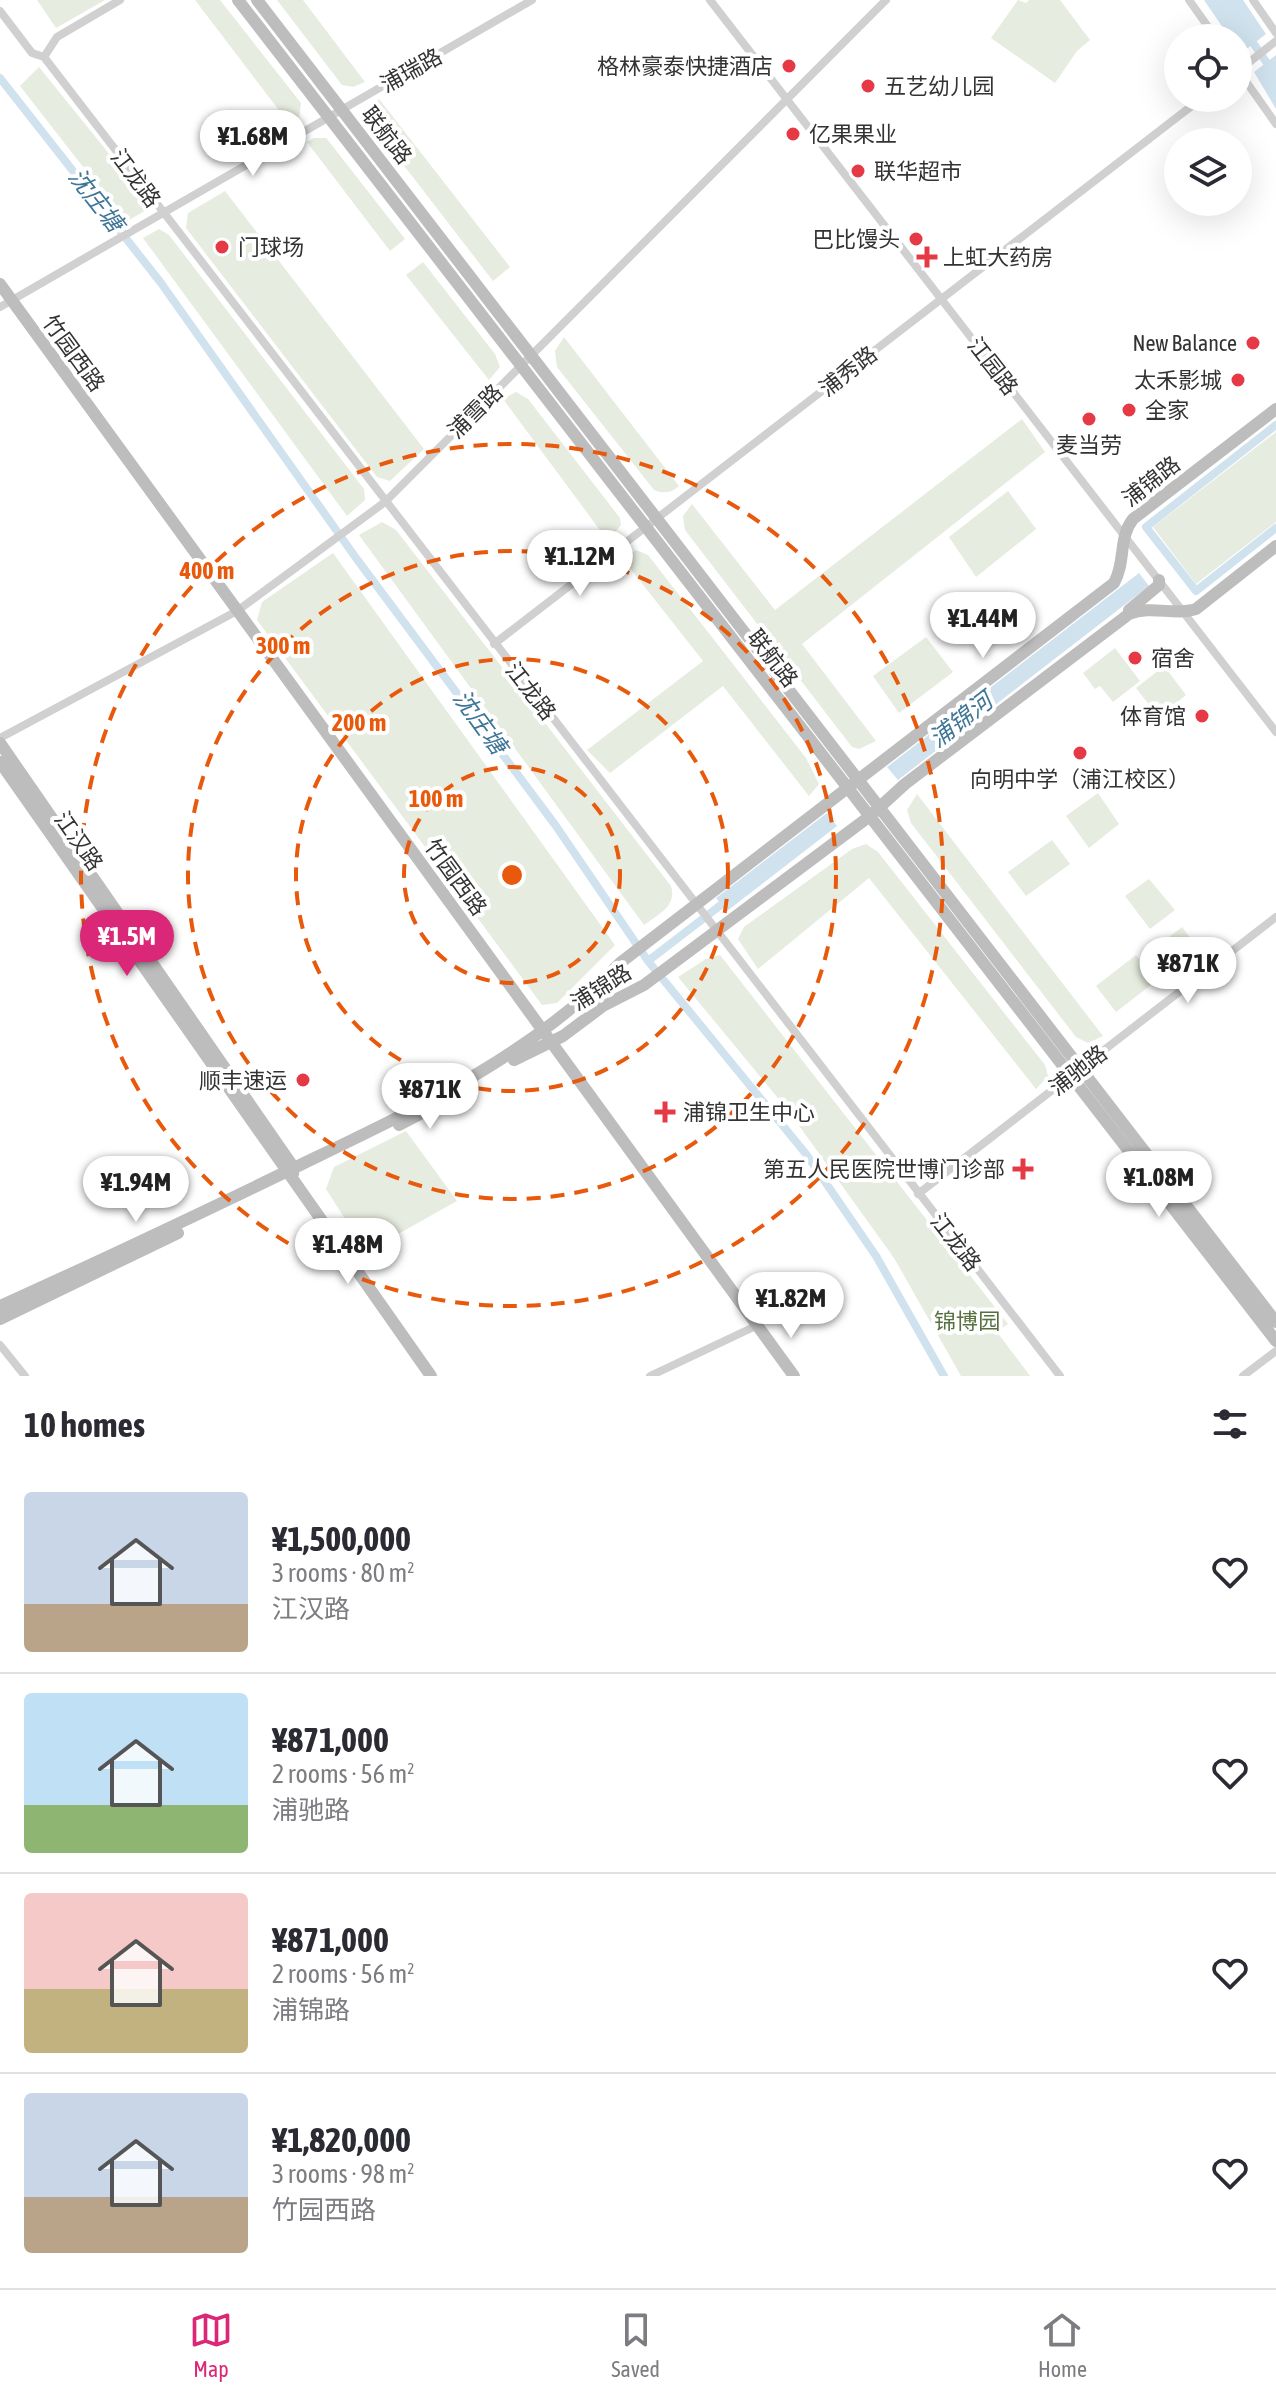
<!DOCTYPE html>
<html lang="en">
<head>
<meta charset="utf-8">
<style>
  :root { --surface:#fff; --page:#f7f7f7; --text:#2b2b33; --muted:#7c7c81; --line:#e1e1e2; --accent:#db2777 }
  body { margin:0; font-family:"Asap Condensed","Noto Sans SC",sans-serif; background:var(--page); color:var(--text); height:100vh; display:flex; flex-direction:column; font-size:30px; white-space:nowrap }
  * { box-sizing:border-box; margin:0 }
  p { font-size:26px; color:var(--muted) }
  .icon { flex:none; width:44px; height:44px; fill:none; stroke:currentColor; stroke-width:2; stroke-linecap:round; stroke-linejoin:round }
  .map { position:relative; height:1376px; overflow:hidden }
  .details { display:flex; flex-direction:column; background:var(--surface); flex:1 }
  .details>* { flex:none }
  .controls { position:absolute; left:1164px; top:24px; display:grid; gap:16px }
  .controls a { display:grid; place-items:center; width:88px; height:88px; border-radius:50%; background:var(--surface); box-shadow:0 8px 32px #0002; font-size:40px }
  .price { position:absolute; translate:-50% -68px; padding:0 18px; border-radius:28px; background:#fff; color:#222; font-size:26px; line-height:52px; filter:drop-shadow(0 2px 4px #0008) }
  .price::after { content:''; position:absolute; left:50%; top:48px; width:24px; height:18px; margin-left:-12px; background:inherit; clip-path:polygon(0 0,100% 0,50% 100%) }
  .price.selected { background:var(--accent); color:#fff }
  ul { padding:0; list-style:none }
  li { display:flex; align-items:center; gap:24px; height:200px; padding:0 24px }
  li+li { border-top:2px solid var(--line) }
  li span { display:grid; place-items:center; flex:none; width:224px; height:160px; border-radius:8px; color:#555 }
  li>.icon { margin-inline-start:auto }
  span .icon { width:96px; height:96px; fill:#fffc; stroke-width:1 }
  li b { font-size:34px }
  h2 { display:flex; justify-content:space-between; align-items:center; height:96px; padding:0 24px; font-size:34px }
  .menu { display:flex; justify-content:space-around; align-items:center; height:112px; border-top:2px solid var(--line); background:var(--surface); font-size:22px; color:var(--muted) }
  .menu a { display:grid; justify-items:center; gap:4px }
  .menu .selected { color:var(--accent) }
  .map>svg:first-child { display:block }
  .green { fill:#e6ecdf }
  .water { fill:#cfe2ee }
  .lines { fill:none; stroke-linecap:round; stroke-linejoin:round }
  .canal { stroke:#cfe2ee; stroke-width:8 }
  .street { stroke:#d0d0d0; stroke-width:8 }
  .secondary { stroke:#bdbdbd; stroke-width:12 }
  .ring { fill:none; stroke:#e8590c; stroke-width:4; stroke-dasharray:14 10 }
  .poi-dot { fill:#e63946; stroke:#fff; stroke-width:3 }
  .labels { text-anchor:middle; stroke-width:8; stroke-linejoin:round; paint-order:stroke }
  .poi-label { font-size:22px; fill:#333; stroke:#fff; text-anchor:start }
  .street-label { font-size:22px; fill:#333; stroke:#fff }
  .park-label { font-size:22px; fill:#56703f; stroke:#fff }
  .water-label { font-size:24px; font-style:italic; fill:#3f7597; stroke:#fff }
  .centre { fill:#e8590c; stroke:#fff; stroke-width:4 }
  .ring-label { font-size:24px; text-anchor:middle; font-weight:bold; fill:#e8590c; stroke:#fff; stroke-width:8; stroke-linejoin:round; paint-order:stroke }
</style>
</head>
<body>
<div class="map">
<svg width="1276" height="1376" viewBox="0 0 1276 1376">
  <rect width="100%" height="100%" fill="#fff"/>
  <path class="green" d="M 37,0 L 105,0 L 56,28 Z
    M 195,0 L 220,0 L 301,103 L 299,120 L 291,126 Z
    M 277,0 L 303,0 L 365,82 L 353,87 L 342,85 Z
    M 1018,0 L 1026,3 L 1029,0 L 1060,0 L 1090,40 L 1077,51 L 1055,83 L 991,38 Z
    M 39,67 L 144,197 L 146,210 L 126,222 L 20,86 Z
    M 379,99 L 510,267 L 493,281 L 372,124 L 370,108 Z
    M 314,138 L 326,138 L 331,144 L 405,239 L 390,251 L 307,142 Z
    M 225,191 L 424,449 L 390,481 L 377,477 L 186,228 L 188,213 Z
    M 159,229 L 169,235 L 364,489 L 365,500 L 347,516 L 143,238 Z
    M 423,262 L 495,354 L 500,367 L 489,380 L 406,275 Z
    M 564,337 L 679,486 C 672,493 663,494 654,490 L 557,367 L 555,351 Z
    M 516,392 L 528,399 L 620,518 L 621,525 L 608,541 L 503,399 Z
    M 1022,419 L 1045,452 L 802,644 L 876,741 L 859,749 L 852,747 L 685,530 L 683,516 L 692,504 L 775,610 Z
    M 1276,432 L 1276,522 L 1196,584 L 1153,527 Z
    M 1008,491 L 1036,529 L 976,577 L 949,537 Z
    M 382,522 L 396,530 L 671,886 C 677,906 659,914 644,925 L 359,535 Z
    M 636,550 L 648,555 L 806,758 L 819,784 L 809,796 L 723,686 L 610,773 L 587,750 L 703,661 L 622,558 Z
    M 333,553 L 615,945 L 557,1003 L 542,1005 L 257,620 L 262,602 Z
    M 926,637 L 953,672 L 899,713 L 873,676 Z
    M 1115,648 L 1140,681 L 1113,702 L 1100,686 L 1095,689 L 1083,673 Z
    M 1164,666 L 1186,695 L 1166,711 L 1157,701 L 1150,706 L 1136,688 Z
    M 1098,793 L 1119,824 L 1089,848 L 1066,816 Z
    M 917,794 L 1103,1036 L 1088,1043 L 1076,1037 L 911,823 L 907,810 Z
    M 1052,840 L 1070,864 L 1026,896 L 1008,872 Z
    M 866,844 L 878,852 L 1045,1065 L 1048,1076 L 1036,1089 L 869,878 L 758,969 L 738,939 L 744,927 L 852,849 Z
    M 1149,879 L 1175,910 L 1150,929 L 1125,896 Z
    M 1182,927 L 1191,939 L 1169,957 L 1159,945 Z
    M 720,955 L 1008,1324 L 997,1332 L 1030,1376 L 961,1376 L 894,1258 L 787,1109 L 678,977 L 706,959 Z
    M 1136,955 L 1156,981 L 1116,1012 L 1096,986 Z
    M 406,1131 L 457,1201 L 366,1252 L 326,1189 L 334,1167 Z"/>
  <path class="water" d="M 1204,0 L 1243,0 L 1266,34 L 1248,48 L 1238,50 L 1238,38 L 1230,38 Z
    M 1276,55 L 1276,109 L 1254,72 Z
    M 1139,573 L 1149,586 L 898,780 L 887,767 Z
    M 827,813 L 837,826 L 727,911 L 716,898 Z"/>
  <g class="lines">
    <path class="canal" d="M 1249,37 L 1276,76
      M 0,78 L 161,283 L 356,558 L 556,826 L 648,961 L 806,1154 L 876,1256 L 944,1376
      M 1276,425 L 1146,527 L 1196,591 L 1276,528
      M 648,961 L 730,898"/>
    <path class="street" d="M 710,0 L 1276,732
      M 1189,0 L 1216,38
      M 1253,0 L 1276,33
      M 0,11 L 32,53 L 44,57 L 1060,1376
      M 44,57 L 57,37 L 120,0
      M 1238,70 L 1276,124
      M 1238,71 L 1276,41
      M 0,307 L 532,0
      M 494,644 L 1202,98
      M 0,738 L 237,611 L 385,502 L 886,0
      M 918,1194 L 1276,917
      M 0,1345 L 25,1376
      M 650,1376 L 758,1325
      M 1243,1376 L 1276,1351"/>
    <path class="secondary" d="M 238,0 L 1276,1341
      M 257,0 L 1276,1322
      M 0,284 L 794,1376
      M 1129,610 L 1159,585 L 1159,580
      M 0,743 L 294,1168 L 293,1174
      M 0,762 L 431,1376
      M 514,1060 L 563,1036 L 603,1006 L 644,985 L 870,816 L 905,784 L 1129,614 C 1152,605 1174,616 1196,609 L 1276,546
      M 399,1125 L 447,1100
      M 0,1306 C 100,1261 199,1214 298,1166 C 412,1111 532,1056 620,963 L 1114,583 C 1126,562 1118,538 1133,519 L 1276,409
      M 0,1319 L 178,1233"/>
  </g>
  <g class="ring">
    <circle cx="512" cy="875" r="108"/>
    <circle cx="512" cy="875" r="216"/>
    <circle cx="512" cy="875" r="324"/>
    <circle cx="512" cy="875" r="431"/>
  </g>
  <g class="poi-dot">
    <circle cx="789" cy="66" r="8"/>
    <circle cx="868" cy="86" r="8"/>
    <circle cx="793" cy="134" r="8"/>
    <circle cx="858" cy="171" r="8"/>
    <circle cx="916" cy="239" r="8"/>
    <circle cx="222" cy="247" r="8"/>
    <path d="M923 245h8v8h8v8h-8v8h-8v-8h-8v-8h8z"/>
    <circle cx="1253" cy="343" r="8"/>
    <circle cx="1238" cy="380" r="8"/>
    <circle cx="1129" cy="410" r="8"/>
    <circle cx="1089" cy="419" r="8"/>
    <circle cx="1135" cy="658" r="8"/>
    <circle cx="1202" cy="716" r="8"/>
    <circle cx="1080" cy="753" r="8"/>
    <circle cx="303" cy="1080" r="8"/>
    <path d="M661 1100h8v8h8v8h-8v8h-8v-8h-8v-8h8z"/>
    <path d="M1019 1157h8v8h8v8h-8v8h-8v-8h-8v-8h8z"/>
  </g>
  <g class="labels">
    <g class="poi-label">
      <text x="773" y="74" text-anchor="end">格林豪泰快捷酒店</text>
      <text x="884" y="94">五艺幼儿园</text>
      <text x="809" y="142">亿果果业</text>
      <text x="874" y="179">联华超市</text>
      <text x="900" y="247" text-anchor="end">巴比馒头</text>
      <text x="238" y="255">门球场</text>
      <text x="943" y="265">上虹大药房</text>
      <text x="1237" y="351" text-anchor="end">New Balance</text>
      <text x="1222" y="388" text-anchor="end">太禾影城</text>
      <text x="1145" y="418">全家</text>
      <text x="1089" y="453" text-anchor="middle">麦当劳</text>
      <text x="1151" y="666">宿舍</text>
      <text x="1186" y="724" text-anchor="end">体育馆</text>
      <text x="1080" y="787" text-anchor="middle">向明中学（浦江校区）</text>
      <text x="287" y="1088" text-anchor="end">顺丰速运</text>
      <text x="683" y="1120">浦锦卫生中心</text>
      <text x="1005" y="1177" text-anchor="end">第五人民医院世博门诊部</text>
    </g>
    <g class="street-label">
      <text transform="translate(411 70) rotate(-29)" y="8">浦瑞路</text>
      <text transform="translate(387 135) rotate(52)" y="8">联航路</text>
      <text transform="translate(136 178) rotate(53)" y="8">江龙路</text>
      <text transform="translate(74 353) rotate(54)" y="8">竹园西路</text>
      <text transform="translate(993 366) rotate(52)" y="8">江园路</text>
      <text transform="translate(848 371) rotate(-38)" y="8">浦秀路</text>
      <text transform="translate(475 411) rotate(-45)" y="8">浦雪路</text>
      <text transform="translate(1151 481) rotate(-38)" y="8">浦锦路</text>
      <text transform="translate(773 658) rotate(52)" y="8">联航路</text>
      <text transform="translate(531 691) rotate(52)" y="8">江龙路</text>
      <text transform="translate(79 841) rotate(55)" y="8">江汉路</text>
      <text transform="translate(456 877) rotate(54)" y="8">竹园西路</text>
      <text transform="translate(601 987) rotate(-32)" y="8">浦锦路</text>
      <text transform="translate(1078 1070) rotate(-38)" y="8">浦驰路</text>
      <text transform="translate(956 1242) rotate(52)" y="8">江龙路</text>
    </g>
    <g class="park-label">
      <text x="967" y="1329">锦博园</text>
    </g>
    <g class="water-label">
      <text transform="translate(96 200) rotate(52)" y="8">沈庄塘</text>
      <text transform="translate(961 720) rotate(-38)" y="8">浦锦河</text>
      <text transform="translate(480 722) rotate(54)" y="8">沈庄塘</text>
    </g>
  </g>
  <circle cx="512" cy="875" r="12" class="centre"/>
  <g class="ring-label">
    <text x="207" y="579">400 m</text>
    <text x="283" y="654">300 m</text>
    <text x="359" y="731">200 m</text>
    <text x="436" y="807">100 m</text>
  </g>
</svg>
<div class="controls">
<a><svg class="icon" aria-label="locate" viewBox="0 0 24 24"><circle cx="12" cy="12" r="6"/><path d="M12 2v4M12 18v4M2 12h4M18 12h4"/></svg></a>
<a><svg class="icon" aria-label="layers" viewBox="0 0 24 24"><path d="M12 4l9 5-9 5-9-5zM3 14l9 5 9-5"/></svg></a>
</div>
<b class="price" style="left:253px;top:178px">¥1.68M</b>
<b class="price" style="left:580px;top:598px">¥1.12M</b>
<b class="price" style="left:983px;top:660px">¥1.44M</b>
<b class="price selected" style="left:127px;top:978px">¥1.5M</b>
<b class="price" style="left:1188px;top:1005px">¥871K</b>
<b class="price" style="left:430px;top:1131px">¥871K</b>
<b class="price" style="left:1159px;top:1219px">¥1.08M</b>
<b class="price" style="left:136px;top:1224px">¥1.94M</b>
<b class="price" style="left:348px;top:1286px">¥1.48M</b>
<b class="price" style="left:791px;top:1340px">¥1.82M</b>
</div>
<section class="details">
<h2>10 homes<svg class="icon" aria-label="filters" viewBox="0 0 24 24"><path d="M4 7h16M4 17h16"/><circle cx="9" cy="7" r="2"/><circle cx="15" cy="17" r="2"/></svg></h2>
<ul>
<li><span style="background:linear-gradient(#c9d6e8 70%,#b9a48a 0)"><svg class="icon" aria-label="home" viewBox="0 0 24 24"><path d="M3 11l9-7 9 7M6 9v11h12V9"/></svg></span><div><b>¥1,500,000</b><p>3 rooms · 80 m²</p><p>江汉路</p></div><svg class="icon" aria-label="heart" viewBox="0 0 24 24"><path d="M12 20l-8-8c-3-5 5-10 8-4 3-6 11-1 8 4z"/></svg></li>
<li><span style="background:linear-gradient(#bfe0f5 70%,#8fb573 0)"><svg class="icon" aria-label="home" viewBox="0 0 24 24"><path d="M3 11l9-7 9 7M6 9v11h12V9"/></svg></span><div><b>¥871,000</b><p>2 rooms · 56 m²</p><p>浦驰路</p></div><svg class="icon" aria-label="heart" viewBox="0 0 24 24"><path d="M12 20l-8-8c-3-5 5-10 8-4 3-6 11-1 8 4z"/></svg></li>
<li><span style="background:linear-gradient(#f6c9c9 60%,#c2b280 0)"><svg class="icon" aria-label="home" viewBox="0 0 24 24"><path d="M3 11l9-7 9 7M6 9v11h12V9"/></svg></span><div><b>¥871,000</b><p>2 rooms · 56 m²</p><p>浦锦路</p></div><svg class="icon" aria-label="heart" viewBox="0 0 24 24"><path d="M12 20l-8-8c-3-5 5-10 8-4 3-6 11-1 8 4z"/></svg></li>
<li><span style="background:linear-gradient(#c9d6e8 65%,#b9a48a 0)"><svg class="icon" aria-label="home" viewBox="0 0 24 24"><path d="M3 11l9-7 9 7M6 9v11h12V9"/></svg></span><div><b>¥1,820,000</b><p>3 rooms · 98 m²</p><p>竹园西路</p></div><svg class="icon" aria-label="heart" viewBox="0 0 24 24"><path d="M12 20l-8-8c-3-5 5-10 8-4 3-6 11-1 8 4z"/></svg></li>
</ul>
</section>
<nav class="menu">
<a class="selected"><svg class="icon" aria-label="map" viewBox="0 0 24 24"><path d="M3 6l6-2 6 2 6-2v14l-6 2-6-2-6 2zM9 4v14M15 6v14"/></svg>Map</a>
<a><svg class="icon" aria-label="saved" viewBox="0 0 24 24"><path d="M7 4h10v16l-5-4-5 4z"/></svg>Saved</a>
<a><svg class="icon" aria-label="home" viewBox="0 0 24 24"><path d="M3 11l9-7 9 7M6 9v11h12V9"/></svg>Home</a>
</nav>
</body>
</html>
